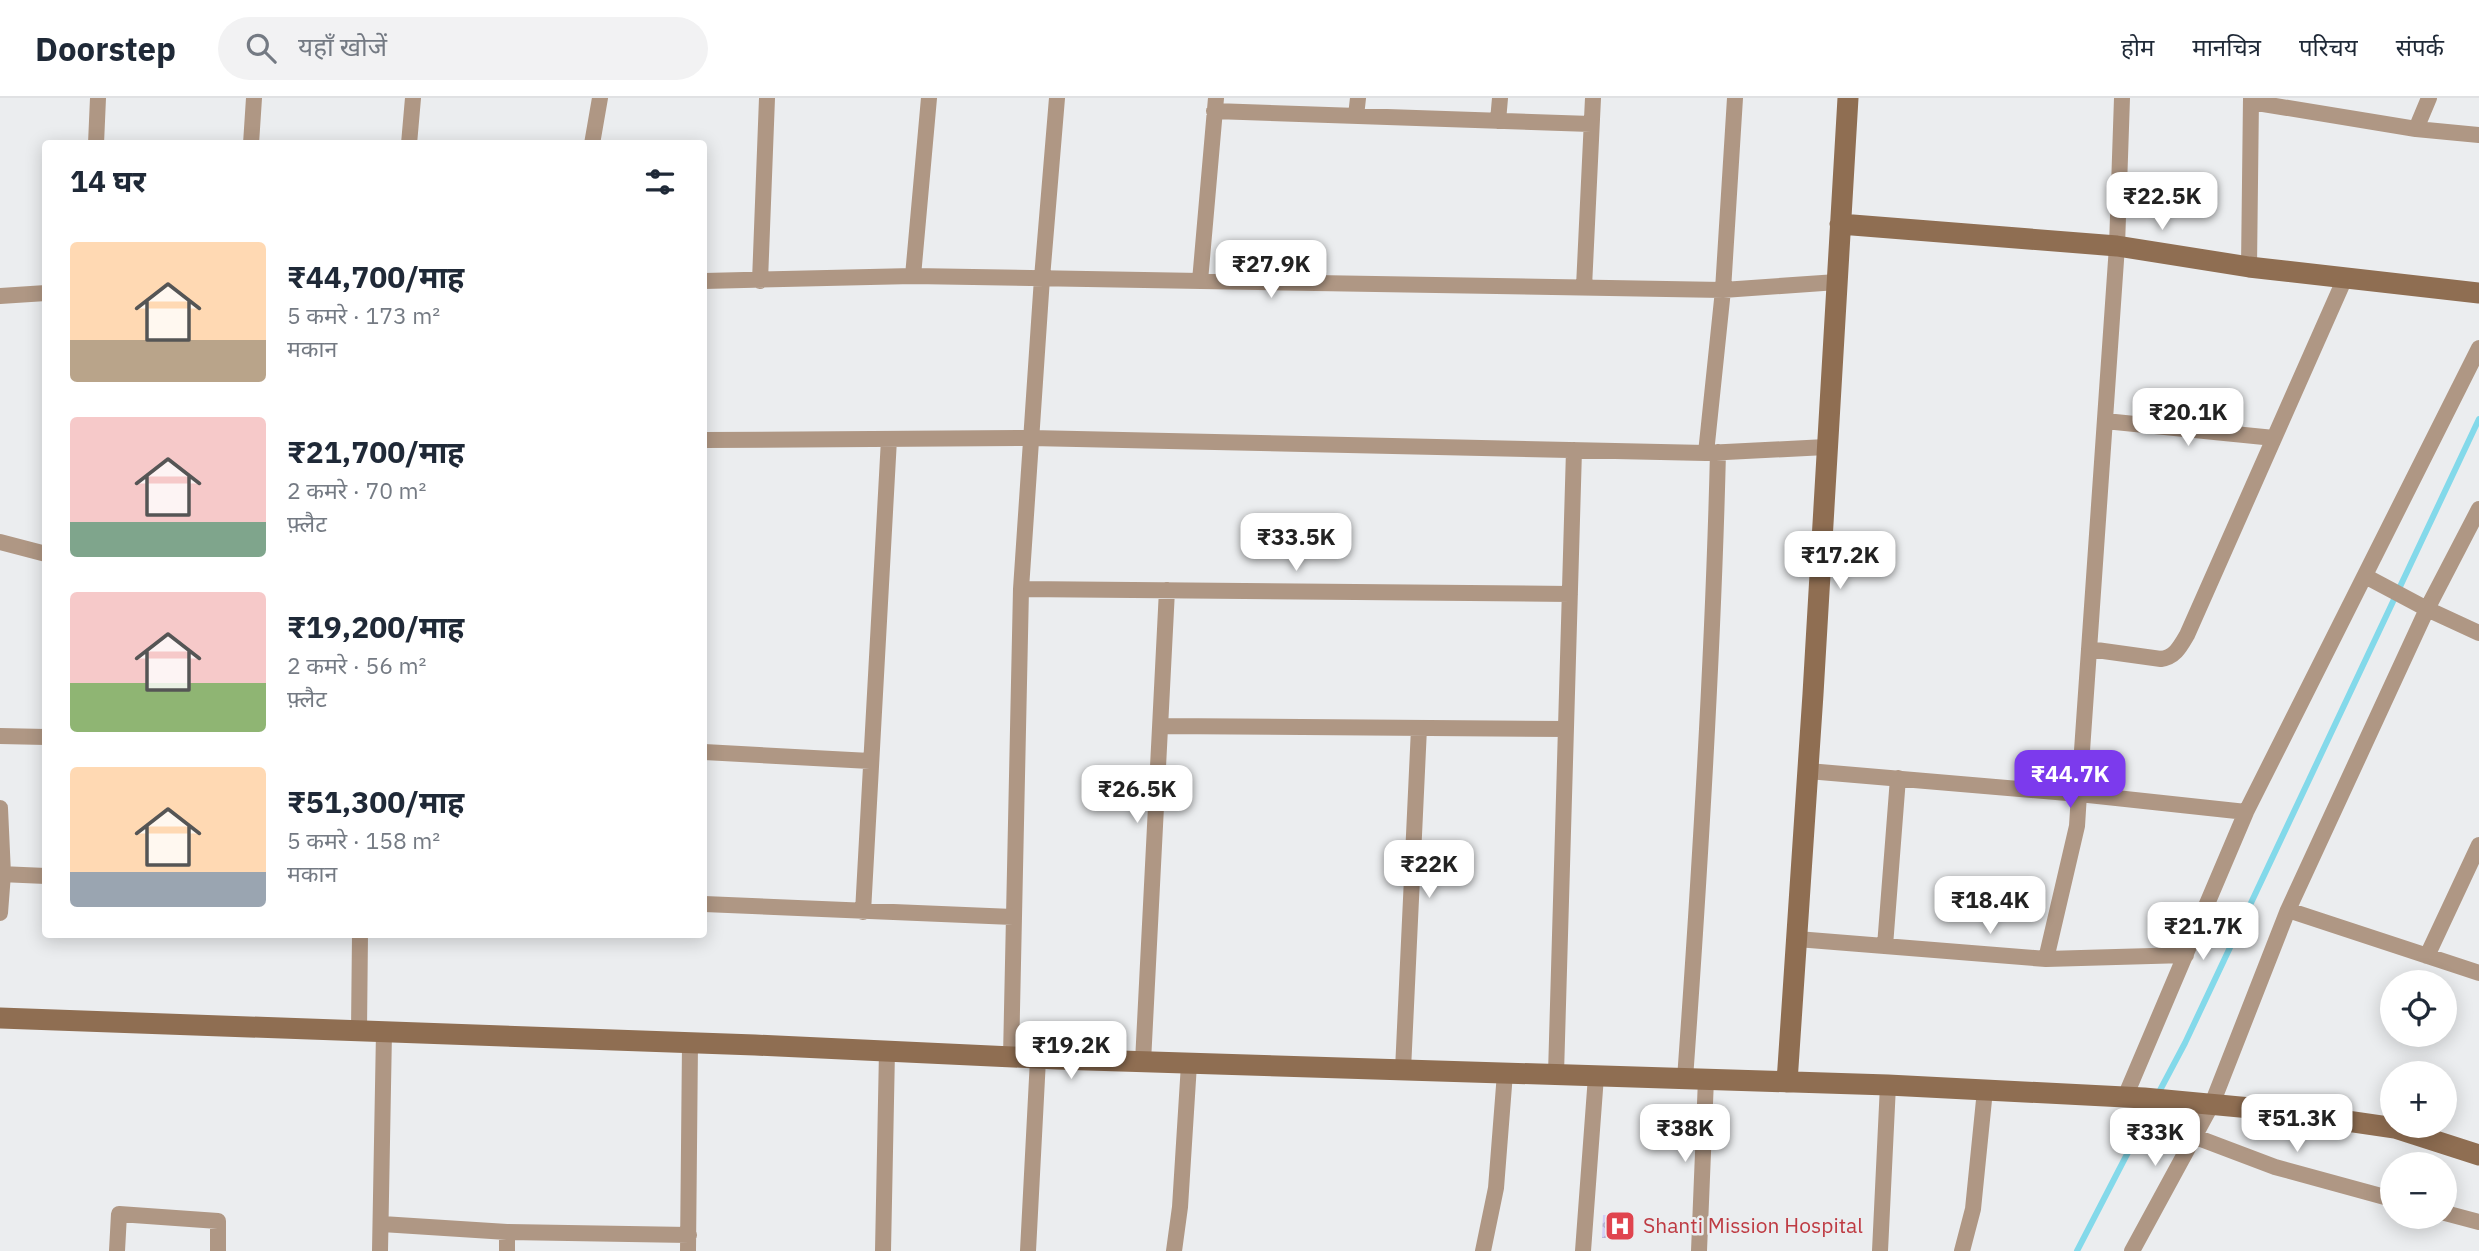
<!DOCTYPE html>
<html lang="hi">
<head>
<meta charset="utf-8">
<style>
  :root { --surface:#fff; --page:#f2f2f3; --text:#1f2937; --muted:#747a83; --line:#e0e1e3; --accent:#7c3aed }
  body { margin:0; font-family:"IBM Plex Sans","Noto Sans Devanagari",sans-serif; background:var(--page); color:var(--text); height:100vh; display:flex; flex-direction:column; font-size:26px; white-space:nowrap }
  * { box-sizing:border-box; margin:0 }
  p { font-size:23px; color:var(--muted) }
  .icon { flex:none; width:38px; height:38px; fill:none; stroke:currentColor; stroke-width:2; stroke-linecap:round; stroke-linejoin:round }
  .map { position:relative; flex:1; overflow:hidden }
  .side { position:absolute; left:42px; top:42px; width:665px; height:798px; display:flex; flex-direction:column; background:var(--surface); border-radius:7px; box-shadow:0 4px 18px #0003 }
  .side>* { flex:none }
  .buttons { position:absolute; left:2380px; top:872px; display:grid; gap:14px }
  .buttons a { display:grid; place-items:center; width:77px; height:77px; border-radius:50%; background:var(--surface); box-shadow:0 4px 18px #0003; font-size:35px }
  .price { position:absolute; translate:-50% -60px; padding:0 16px; border-radius:14px; background:#fff; color:#222; font-size:23px; line-height:46px; filter:drop-shadow(0 2px 4px #0008) }
  .price::after { content:''; position:absolute; left:50%; top:42px; width:21px; height:16px; margin-left:-10px; background:inherit; clip-path:polygon(0 0,100% 0,50% 100%) }
  .price.on { background:var(--accent); color:#fff }
  ul { padding:0; list-style:none }
  li { display:flex; align-items:center; gap:21px; height:175px; padding:0 28px }
  li span { display:grid; place-items:center; flex:none; width:196px; height:140px; border-radius:7px; color:#555 }
  li>.icon { margin-inline-start:auto }
  span .icon { width:84px; height:84px; fill:#fffc; stroke-width:1 }
  li b { font-size:30px }
  h2 { display:flex; justify-content:space-between; align-items:center; height:84px; padding:0 28px; font-size:30px }
  header { display:flex; align-items:center; gap:42px; box-sizing:border-box; height:98px; padding:0 35px; background:var(--surface); border-bottom:2px solid var(--line) }
  header strong { font-size:33px }
  nav { display:flex; gap:38px; margin-inline-start:auto; font-size:24px }
  .search { width:490px; height:63px; background:var(--page); display:flex; align-items:center; gap:18px; box-sizing:border-box; padding:0 24px; border-radius:38px; color:var(--muted); font-size:26px }
  .map>svg:first-child { display:block }
  .lines { fill:none; stroke-linecap:round; stroke-linejoin:round }
  .stream { stroke:#83d9ea; stroke-width:6 }
  .building { fill:url(#building-cross-hatch) }
  .street { stroke:#af9784; stroke-width:16 }
  .secondary { stroke:#8f6e52; stroke-width:21 }
  .labels { text-anchor:middle; stroke-width:5; stroke-linejoin:round; paint-order:stroke }
  .health-label { font-size:21px; fill:#be3a42; stroke:#ebedef; text-anchor:start }
</style>
</head>
<body>
<header>
<strong>Doorstep</strong>
<div class="search"><svg class="icon" aria-label="search" viewBox="0 0 24 24"><circle cx="10" cy="10" r="6"/><path d="M15 15l6 6"/></svg>यहाँ खोजें</div>
<nav><a>होम</a><a>मानचित्र</a><a>परिचय</a><a>संपर्क</a></nav>
</header>
<div class="map">
<svg width="2479" height="1153" viewBox="0 0 2479 1153">
  <defs>
    <pattern id="building-cross-hatch" width="8" height="8" patternUnits="userSpaceOnUse" patternTransform="scale(1.75)"><rect width="8" height="8" fill="#d3d0f6"/><path d="M0 0l8 8M0 8l8-8" fill="none" stroke="#b4b2d2"/></pattern>
  </defs>
  <rect width="100%" height="100%" fill="#ebedef"/>
  <g class="lines">
    <path class="stream" d="M 2158,996 L 2185,945 L 2479,321
      M 2077,1153 L 2153,1006"/>
  </g>
  <path class="building" d="M 1603,1117 L 1631,1118 L 1631,1140 L 1602,1140 Z"/>
  <g class="lines">
    <path class="street" d="M 2122,0 L 2117,148 L 2079,696 L 2246,714 L 2479,250
      M 2251,4 L 2416,31 L 2429,0
      M 1214,13 L 1591,26
      M 1356,18 L 1358,0
      M 1498,23 L 1500,0
      M 2416,31 L 2479,37
      M 96,46 L 98,0
      M 251,46 L 254,0
      M 409,46 L 413,0
      M 592,46 L 600,0
      M 2249,169 L 2251,0
      M 913,178 L 929,0
      M 704,183 L 913,178 L 1723,192 L 1837,184
      M 760,183 L 767,0
      M 1200,183 L 1216,0
      M 1584,189 L 1593,0
      M 0,198 L 46,195
      M 2105,323 L 2274,340
      M 704,342 L 1031,340 L 1706,355 L 1826,349
      M 1706,355 L 1723,192 L 1735,0
      M 0,444 L 46,456
      M 2365,478 L 2427,511 L 2479,535
      M 1021,491 L 1570,496
      M 2089,551 L 2161,561 C 2175,559 2180,549 2187,537 L 2345,180
      M 1161,628 L 1566,631
      M 0,638 L 46,639
      M 704,654 L 870,663
      M 0,710 L 3,776 L 0,815
      M 0,776 L 46,778
      M 704,806 L 1013,819
      M 2288,812 L 2479,875
      M 863,814 L 889,341
      M 1797,841 L 2046,861 L 2077,728 L 2079,696 L 1808,673
      M 1885,848 L 1898,680
      M 2427,858 L 2479,747
      M 2046,861 L 2186,857
      M 359,933 L 360,836
      M 1011,959 L 1021,491 L 1042,180 L 1057,0
      M 1143,964 L 1167,492
      M 1403,972 L 1419,630
      M 1556,976 L 1574,352
      M 1685,981 C 1700,772 1713,563 1718,354
      M 2125,999 L 2246,714
      M 2193,1038 L 2275,1069 L 2392,1101
      M 2445,1115 L 2479,1124
      M 382,1126 L 507,1134 L 689,1137
      M 117,1153 L 119,1116 L 218,1123 L 218,1153
      M 380,1153 L 384,934
      M 507,1153 L 507,1134
      M 688,1153 L 690,945
      M 883,1153 L 887,953
      M 1028,1153 L 1038,961
      M 1174,1153 L 1180,1109 L 1189,966
      M 1483,1153 L 1496,1090 L 1505,975
      M 1583,1153 L 1596,978
      M 1699,1153 L 1706,981
      M 1880,1153 L 1888,987
      M 1962,1153 L 1973,1111 L 1985,992
      M 2132,1153 L 2212,1006 L 2288,812 L 2427,511 L 2479,411"/>
    <path class="secondary" d="M 1840,126 L 2117,148 L 2249,169 L 2479,195
      M 0,920 L 755,947 L 1057,961 L 1888,987 L 2144,1000 L 2272,1012 L 2395,1030 L 2479,1057
      M 1787,984 L 1813,596 L 1848,0"/>
  </g>
  <defs>
    <g id="hospital-square" transform="scale(1.575)"><rect x="-9" y="-9" width="18" height="18" rx="4" fill="#e0444e" stroke="#ebedef"/><path d="M-5-5h3v3.5h4V-5h3V5h-3V1.5h-4V5h-3Z" fill="#fff"/></g>
  </defs>
  <g fill-rule="evenodd">
    <use href="#hospital-square" x="1620" y="1128"/>
  </g>
  <g class="labels">
    <g class="health-label">
      <text x="1643" y="1135">Shanti Mission Hospital</text>
    </g>
  </g>
</svg>
<div class="buttons">
<a><svg class="icon" aria-label="locate" viewBox="0 0 24 24"><circle cx="12" cy="12" r="6"/><path d="M12 2v4M12 18v4M2 12h4M18 12h4"/></svg></a>
<a>+</a>
<a>−</a>
</div>
<b class="price" style="left:2162px;top:134px">₹22.5K</b>
<b class="price" style="left:1271px;top:202px">₹27.9K</b>
<b class="price" style="left:2188px;top:350px">₹20.1K</b>
<b class="price" style="left:1296px;top:475px">₹33.5K</b>
<b class="price" style="left:1840px;top:493px">₹17.2K</b>
<b class="price on" style="left:2070px;top:712px">₹44.7K</b>
<b class="price" style="left:1137px;top:727px">₹26.5K</b>
<b class="price" style="left:1429px;top:802px">₹22K</b>
<b class="price" style="left:1990px;top:838px">₹18.4K</b>
<b class="price" style="left:2203px;top:864px">₹21.7K</b>
<b class="price" style="left:1071px;top:983px">₹19.2K</b>
<b class="price" style="left:2297px;top:1056px">₹51.3K</b>
<b class="price" style="left:1685px;top:1066px">₹38K</b>
<b class="price" style="left:2155px;top:1070px">₹33K</b>
<section class="side">
<h2>14 घर<svg class="icon" aria-label="filters" viewBox="0 0 24 24"><path d="M4 7h16M4 17h16"/><circle cx="9" cy="7" r="2"/><circle cx="15" cy="17" r="2"/></svg></h2>
<ul>
<li><span style="background:linear-gradient(#ffd9b3 70%,#b9a48a 0)"><svg class="icon" aria-label="home" viewBox="0 0 24 24"><path d="M3 11l9-7 9 7M6 9v11h12V9"/></svg></span><div><b>₹44,700/माह</b><p>5 कमरे · 173 m²</p><p>मकान</p></div></li>
<li><span style="background:linear-gradient(#f6c9c9 75%,#7fa58c 0)"><svg class="icon" aria-label="home" viewBox="0 0 24 24"><path d="M3 11l9-7 9 7M6 9v11h12V9"/></svg></span><div><b>₹21,700/माह</b><p>2 कमरे · 70 m²</p><p>फ़्लैट</p></div></li>
<li><span style="background:linear-gradient(#f6c9c9 65%,#8fb573 0)"><svg class="icon" aria-label="home" viewBox="0 0 24 24"><path d="M3 11l9-7 9 7M6 9v11h12V9"/></svg></span><div><b>₹19,200/माह</b><p>2 कमरे · 56 m²</p><p>फ़्लैट</p></div></li>
<li><span style="background:linear-gradient(#ffd9b3 75%,#9aa5b1 0)"><svg class="icon" aria-label="home" viewBox="0 0 24 24"><path d="M3 11l9-7 9 7M6 9v11h12V9"/></svg></span><div><b>₹51,300/माह</b><p>5 कमरे · 158 m²</p><p>मकान</p></div></li>
</ul>
</section>
</div>
</body>
</html>
